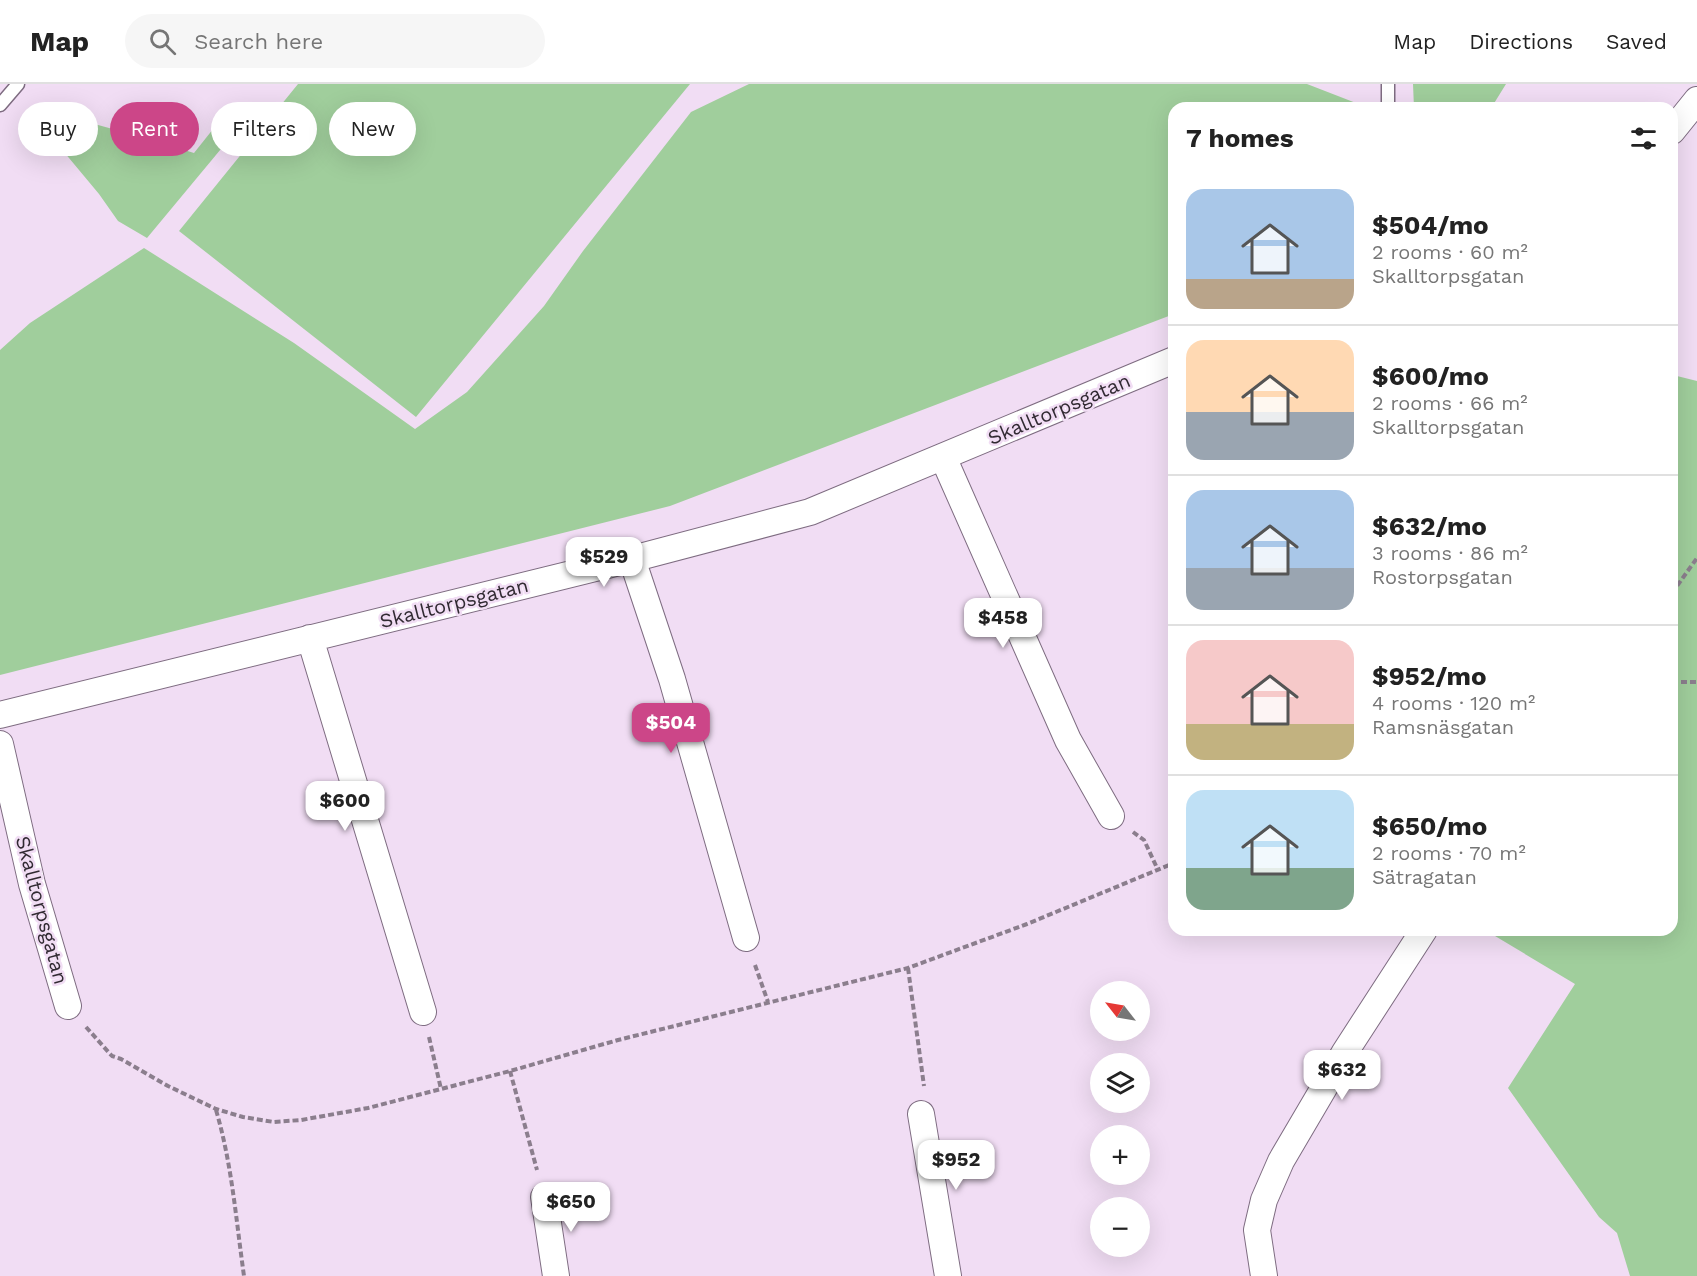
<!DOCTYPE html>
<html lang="en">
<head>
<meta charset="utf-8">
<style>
  :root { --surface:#fff; --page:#f6f6f6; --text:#222; --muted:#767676; --line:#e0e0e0; --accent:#cc4688 }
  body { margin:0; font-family:"Work Sans",sans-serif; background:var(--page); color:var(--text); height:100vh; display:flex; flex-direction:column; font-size:22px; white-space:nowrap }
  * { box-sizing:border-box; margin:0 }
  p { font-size:20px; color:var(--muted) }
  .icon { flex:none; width:33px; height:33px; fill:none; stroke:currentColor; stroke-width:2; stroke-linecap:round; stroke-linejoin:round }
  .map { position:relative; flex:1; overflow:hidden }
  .details { position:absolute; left:1168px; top:18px; width:510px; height:834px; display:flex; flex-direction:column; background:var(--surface); border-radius:18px; box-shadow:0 6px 24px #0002 }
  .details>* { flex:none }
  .hud { position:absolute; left:18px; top:18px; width:570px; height:54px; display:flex; gap:12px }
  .needle { width:39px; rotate:301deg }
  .buttons { position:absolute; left:1090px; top:897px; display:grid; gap:12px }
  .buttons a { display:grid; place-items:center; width:60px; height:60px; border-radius:50%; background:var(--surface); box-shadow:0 6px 24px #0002; font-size:30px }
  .price { position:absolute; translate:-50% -51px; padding:0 14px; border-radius:12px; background:#fff; color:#222; font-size:20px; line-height:39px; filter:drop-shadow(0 2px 3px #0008) }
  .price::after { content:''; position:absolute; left:50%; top:36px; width:18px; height:14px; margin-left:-9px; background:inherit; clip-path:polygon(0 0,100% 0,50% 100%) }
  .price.selected { background:var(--accent); color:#fff }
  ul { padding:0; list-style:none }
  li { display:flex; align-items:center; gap:18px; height:150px; padding:0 18px }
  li+li { border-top:2px solid var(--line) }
  li span { display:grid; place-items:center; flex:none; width:168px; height:120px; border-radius:18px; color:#555 }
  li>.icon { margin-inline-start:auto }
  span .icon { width:72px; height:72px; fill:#fffc; stroke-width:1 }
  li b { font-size:26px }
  h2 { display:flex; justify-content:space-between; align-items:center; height:72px; padding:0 18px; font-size:26px }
  .pill { padding:0 21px; border-radius:27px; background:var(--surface); box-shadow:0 6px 24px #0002; font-size:21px; line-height:54px }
  .pill.selected { background:var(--accent); color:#fff }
  header { display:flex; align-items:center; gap:36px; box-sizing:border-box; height:84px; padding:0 30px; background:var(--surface); border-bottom:2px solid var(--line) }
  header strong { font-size:28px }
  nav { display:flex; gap:33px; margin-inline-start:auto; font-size:21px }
  .search { width:420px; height:54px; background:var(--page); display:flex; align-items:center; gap:15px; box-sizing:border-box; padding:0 21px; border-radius:33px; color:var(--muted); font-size:22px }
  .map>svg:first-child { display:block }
  .green { fill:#a0ce9c }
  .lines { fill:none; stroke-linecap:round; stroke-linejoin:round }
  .service-casing { stroke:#7e6c81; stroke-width:15 }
  .minor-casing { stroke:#7e6c81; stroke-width:28 }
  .path { stroke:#8b7e8d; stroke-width:4; stroke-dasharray:6 3; stroke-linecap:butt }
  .service { stroke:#fff; stroke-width:12 }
  .minor { stroke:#fff; stroke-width:26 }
  .labels { text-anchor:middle; stroke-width:5; stroke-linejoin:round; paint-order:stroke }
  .street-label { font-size:20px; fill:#312a32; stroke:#f1ddf4 }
</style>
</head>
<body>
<header>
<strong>Map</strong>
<div class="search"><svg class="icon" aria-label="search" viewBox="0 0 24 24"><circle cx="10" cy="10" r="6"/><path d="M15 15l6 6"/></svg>Search here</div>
<nav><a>Map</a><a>Directions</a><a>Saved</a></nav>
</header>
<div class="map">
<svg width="1697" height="1192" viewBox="0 0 1697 1192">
  <rect width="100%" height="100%" fill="#f1ddf4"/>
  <path class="green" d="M 298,0 L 690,0 L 416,333 L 179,147 Z
    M 749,0 L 1307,0 L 1356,19 L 1356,24 L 1174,24 L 1174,230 L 670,422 L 0,591 L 0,266 L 30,239 L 144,164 L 294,259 L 415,345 L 467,308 L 544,222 L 583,167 L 691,28 Z
    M 1413,0 L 1506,0 L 1493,21 L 1497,24 L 1414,24 Z
    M 233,20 L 250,30 L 147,154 L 118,137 L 99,110 L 59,62 L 80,36 L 138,52 L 194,69 Z
    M 1673,291 L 1697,297 L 1697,1192 L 1630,1192 L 1617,1149 L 1599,1133 L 1508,1004 L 1575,900 L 1485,846 L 1672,846 Z"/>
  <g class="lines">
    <g class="service-casing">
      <path id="service" d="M 0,21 L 18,0
        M 1388,24 L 1388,0"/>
    </g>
    <g class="minor-casing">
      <path id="minor" d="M 1672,47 L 1697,16
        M 943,373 L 1068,656 L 1111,732
        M 632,475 L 672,595 L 746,854
        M 310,554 L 423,928
        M 0,631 L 632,475 L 810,428 L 1174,276
        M 0,660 L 32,800 L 68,922
        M 921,1030 L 948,1192
        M 544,1113 L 556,1192
        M 1264,1192 L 1257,1146 L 1264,1116 L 1281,1077 L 1345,968 L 1424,846"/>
    </g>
    <path class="path" d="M 1672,509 L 1697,474
      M 1672,598 L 1697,598
      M 1133,748 L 1144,756 L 1158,786
      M 755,881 L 768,918
      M 908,884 L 924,1002
      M 86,943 L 112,972 L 121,975 L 168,1002 L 216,1025 L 243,1033 L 274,1038 L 301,1036 L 368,1024 L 510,987 L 618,956 L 908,884 L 1027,840 L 1174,779
      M 429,953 L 441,1005
      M 510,987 L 537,1086
      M 216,1026 C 232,1080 236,1136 244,1192"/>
    <use href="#service" class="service"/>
    <use href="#minor" class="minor"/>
  </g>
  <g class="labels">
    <g class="street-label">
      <text transform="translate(1059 325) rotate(-23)" y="7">Skalltorpsgatan</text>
      <text transform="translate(454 519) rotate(-14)" y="7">Skalltorpsgatan</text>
      <text transform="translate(42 826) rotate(75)" y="7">Skalltorpsgatan</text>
    </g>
  </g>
</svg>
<div class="buttons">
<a><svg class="needle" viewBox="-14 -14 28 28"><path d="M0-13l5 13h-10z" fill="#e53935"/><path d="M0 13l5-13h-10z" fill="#767676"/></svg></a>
<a><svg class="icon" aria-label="layers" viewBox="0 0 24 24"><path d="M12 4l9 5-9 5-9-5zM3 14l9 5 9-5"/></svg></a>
<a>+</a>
<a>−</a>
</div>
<b class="price" style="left:604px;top:504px">$529</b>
<b class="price" style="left:1003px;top:565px">$458</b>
<b class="price selected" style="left:671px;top:670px">$504</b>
<b class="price" style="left:345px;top:748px">$600</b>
<b class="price" style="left:1342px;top:1017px">$632</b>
<b class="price" style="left:956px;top:1107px">$952</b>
<b class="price" style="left:571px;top:1149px">$650</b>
<div class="hud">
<a class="pill">Buy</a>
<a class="pill selected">Rent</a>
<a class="pill">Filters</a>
<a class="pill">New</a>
</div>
<section class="details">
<h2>7 homes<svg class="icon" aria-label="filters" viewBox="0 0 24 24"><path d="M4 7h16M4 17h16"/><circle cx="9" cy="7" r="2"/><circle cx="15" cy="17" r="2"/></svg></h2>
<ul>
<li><span style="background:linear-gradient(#a9c7e8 75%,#b9a48a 0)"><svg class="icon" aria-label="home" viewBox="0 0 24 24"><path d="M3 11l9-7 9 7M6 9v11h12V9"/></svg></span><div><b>$504/mo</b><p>2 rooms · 60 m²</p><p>Skalltorpsgatan</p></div></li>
<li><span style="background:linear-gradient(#ffd9b3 60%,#9aa5b1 0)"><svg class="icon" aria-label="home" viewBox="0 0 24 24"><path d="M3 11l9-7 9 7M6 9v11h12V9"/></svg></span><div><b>$600/mo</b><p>2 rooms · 66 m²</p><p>Skalltorpsgatan</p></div></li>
<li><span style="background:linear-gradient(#a9c7e8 65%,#9aa5b1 0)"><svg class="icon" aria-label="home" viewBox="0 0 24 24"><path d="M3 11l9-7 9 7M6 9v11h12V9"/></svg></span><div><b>$632/mo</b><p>3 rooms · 86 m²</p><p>Rostorpsgatan</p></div></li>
<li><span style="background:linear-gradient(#f6c9c9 70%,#c2b280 0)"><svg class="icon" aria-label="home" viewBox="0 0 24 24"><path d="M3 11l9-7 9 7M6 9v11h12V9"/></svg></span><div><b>$952/mo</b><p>4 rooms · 120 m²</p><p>Ramsnäsgatan</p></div></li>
<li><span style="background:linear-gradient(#bfe0f5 65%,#7fa58c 0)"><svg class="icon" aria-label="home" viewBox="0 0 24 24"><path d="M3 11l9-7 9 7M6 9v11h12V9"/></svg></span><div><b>$650/mo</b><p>2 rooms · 70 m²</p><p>Sätragatan</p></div></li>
</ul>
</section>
</div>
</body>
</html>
